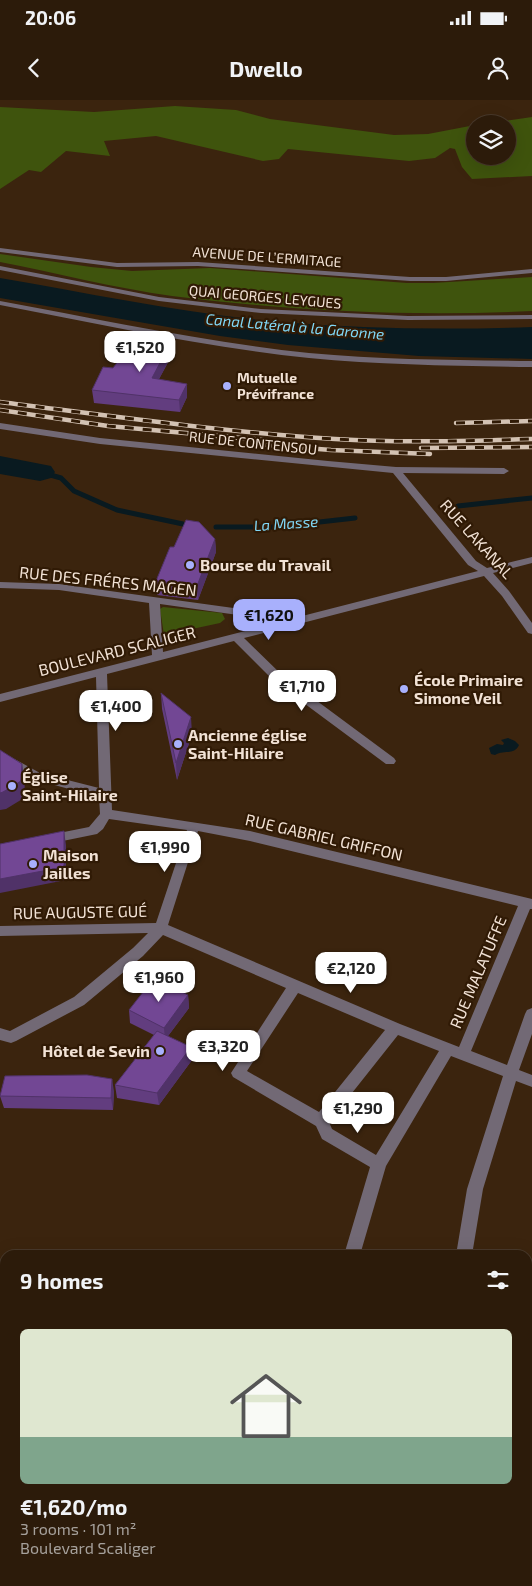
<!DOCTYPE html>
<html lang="en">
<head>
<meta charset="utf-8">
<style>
  :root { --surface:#2c1b0a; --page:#342413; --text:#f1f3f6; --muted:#a6a19c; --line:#48392b; --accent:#a8b0fc }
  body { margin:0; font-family:"Exo 2",sans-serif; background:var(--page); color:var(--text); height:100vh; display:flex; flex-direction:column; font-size:19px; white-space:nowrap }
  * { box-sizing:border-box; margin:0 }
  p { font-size:16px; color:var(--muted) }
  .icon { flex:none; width:28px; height:28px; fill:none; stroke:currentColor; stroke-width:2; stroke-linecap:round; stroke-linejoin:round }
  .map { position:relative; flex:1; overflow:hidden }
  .sheet { position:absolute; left:0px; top:1150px; width:532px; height:336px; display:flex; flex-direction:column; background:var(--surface); border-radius:15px 15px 0 0; box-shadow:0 5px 20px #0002,0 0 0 1px var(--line) }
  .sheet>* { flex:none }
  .tools { position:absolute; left:466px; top:15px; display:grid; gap:10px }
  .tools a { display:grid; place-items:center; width:50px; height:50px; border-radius:50%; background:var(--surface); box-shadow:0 5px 20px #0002,0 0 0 1px var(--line); font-size:25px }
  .price { position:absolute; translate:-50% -42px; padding:0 11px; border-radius:10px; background:#fff; color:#222; font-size:16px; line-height:32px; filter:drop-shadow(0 1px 2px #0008) }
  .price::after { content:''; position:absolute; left:50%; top:30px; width:15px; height:11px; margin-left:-8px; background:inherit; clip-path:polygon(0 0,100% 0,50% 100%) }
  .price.selected { background:var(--accent); color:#111 }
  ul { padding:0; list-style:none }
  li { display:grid; align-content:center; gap:10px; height:265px; padding:0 20px }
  li span { display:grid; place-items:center; height:155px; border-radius:8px; color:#555 }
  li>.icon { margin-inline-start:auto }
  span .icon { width:90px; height:90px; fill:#fffc; stroke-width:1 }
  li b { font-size:21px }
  h2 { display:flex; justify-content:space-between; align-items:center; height:60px; padding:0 20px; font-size:21px }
  .status { display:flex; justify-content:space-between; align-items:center; height:35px; padding:0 25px; background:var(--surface); direction:ltr }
  .status svg { height:14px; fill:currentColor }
  header { display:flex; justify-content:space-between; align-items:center; height:65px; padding:0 20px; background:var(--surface); font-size:22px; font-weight:700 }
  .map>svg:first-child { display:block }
  .green { fill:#3f540d }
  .water { fill:#091a20 }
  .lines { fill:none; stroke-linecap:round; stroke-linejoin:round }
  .stream { stroke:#091a20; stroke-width:5 }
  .river { fill:#091a20; fill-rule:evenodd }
  .minor-tunnel { stroke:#56402c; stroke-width:16; stroke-dasharray:16 8; stroke-linecap:butt }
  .minor { fill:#726975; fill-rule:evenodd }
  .rail-casing { stroke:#d3c2b3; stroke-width:4.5 }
  .rail { stroke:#301a05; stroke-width:3; stroke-dasharray:9; stroke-linecap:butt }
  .wall { fill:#623d7f }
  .shaded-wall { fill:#503268 }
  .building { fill:#724794; stroke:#503268 }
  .poi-dot { fill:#a8b0fc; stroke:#301a05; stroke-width:2 }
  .labels { text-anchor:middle; stroke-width:4.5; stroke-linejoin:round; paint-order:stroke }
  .far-street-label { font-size:14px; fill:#f2e2d5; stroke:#301a05 }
  .far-poi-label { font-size:14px; font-weight:bold; fill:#f2e2d5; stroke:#301a05; text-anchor:start }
  .far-water-label { font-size:15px; font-style:italic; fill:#81d8f7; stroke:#301a05 }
  .street-label { font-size:16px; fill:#f2e2d5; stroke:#301a05 }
  .poi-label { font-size:16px; font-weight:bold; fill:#f2e2d5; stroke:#301a05; text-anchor:start }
</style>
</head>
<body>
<div class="status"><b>20:06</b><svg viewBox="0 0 49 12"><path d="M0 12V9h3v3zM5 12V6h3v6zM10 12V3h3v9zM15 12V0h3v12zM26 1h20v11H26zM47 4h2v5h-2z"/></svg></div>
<header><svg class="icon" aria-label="back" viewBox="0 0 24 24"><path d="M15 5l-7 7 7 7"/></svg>Dwello<svg class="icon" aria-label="person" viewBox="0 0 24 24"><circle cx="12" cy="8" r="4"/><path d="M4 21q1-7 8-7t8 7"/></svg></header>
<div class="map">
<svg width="532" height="1486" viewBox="0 0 532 1486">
  <rect width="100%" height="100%" fill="#3b240e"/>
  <path class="green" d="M 175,6 L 236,10 L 270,19 L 394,35 L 428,34 L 475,25 L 475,56 L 508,56 L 508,24 L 484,24 L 532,17 L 532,76 L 472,79 L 462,67 L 455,49 L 450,48 L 435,58 L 409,61 L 288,49 L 279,59 L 263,61 L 156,36 L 104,41 L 110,56 L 66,51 L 41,72 L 29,70 L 0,89 L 0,7 L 94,12 Z
    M 0,154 L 91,167 L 132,171 L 210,168 L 407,183 L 433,183 L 532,177 L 532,211 C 412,217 291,211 172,196 C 114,188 57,173 0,162 Z
    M 163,507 L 222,513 L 225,519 L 220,523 L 164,535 L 160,509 Z"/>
  <path class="water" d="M 0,178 C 93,194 187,214 281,222 C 365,229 449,230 532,227 L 532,259 L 419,256 L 288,245 L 220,236 L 0,198 Z
    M 508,638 L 515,641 L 519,645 C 514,656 504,649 495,655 L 491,654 L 489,648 L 497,644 L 503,645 L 504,643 L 501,640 Z"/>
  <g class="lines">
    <path class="stream" d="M 40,372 L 61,378 L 74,391 L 117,410 L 183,424
      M 458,406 L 532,398
      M 216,427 L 275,427 L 355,418"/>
    <path class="river" d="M 0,356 L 51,366 L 55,372 L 51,378 L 40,381 L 0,374 Z"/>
    <path class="minor-tunnel" d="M 418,1481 L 418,1486"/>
    <path class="minor" d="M 0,148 L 117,163 L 198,162 L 410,177 L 446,177 L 532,169 L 532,173 L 446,181 L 410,181 L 198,166 L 117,167 L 0,152 Z
      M 0,166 L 159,197 L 261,209 L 408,216 L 532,215 L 532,219 L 408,220 L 261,213 L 159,201 L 0,170 Z
      M 0,201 C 103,220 205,242 309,253 C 383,260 458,260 532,261 L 532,267 C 458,266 383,265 309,258 C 205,247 103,225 0,205 Z
      M 0,323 L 100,338 L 328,361 L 396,367 L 504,368 L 509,371 L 504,374 L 403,373 L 476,461 L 487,468 L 532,457 L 532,463 L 493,473 L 509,491 L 532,523 L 532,534 L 528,533 L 502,496 L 484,476 L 244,538 L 282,575 L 394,658 L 396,661 L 394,664 L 386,664 L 274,581 L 234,541 L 107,574 L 112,710 L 250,731 L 532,799 L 532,809 L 530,809 L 471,951 L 507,965 L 525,914 L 527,910 L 532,908 L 532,934 L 519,970 L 532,975 L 532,987 L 516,981 L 483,1089 L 472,1155 L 456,1155 L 467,1089 L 503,976 L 451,956 L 386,1066 L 360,1155 L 344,1155 L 370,1067 L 322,1039 L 316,1026 L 233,977 L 231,973 L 286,888 L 163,835 L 143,856 L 84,905 L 16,941 L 11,943 L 0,940 L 0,928 L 10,931 L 74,897 L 133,848 L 148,833 L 0,836 L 0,826 L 156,823 L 187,730 L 109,719 L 103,729 L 97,734 L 48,744 L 44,742 L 42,739 L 44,736 L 89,727 L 100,714 L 99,697 L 32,679 L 0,660 L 0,651 L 40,673 L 99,688 L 96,577 L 0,602 L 0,594 L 152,555 L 149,503 L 59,490 L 0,488 L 0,482 L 59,484 L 248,510 L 252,511 L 267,525 L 478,471 L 468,465 L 393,373 L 100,344 L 0,329 ZM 160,504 L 245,516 L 257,528 L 163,552 ZM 198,731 L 250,741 L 518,806 L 459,947 L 400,924 L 168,825 ZM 298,893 L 385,930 L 319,1012 L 247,971 ZM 398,935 L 439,951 L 376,1055 L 332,1029 L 329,1022 Z
      M 528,1285 L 532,1285 L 532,1303 L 528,1302 Z
      M 0,1354 L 5,1354 L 5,1372 L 0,1372 Z
      M 276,1481 L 294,1481 L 294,1486 L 276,1486 Z"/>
    <g class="rail-casing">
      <path id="rail" d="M 0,302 C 111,316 223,332 335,339 C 401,343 466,341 532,339
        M 0,310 L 108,326 L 263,340
        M 456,323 L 532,321
        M 255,344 L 331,350 L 430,354
        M 421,348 L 532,347"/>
    </g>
    <use href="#rail" class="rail"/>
  </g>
  <path class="wall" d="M 172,255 L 159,279 L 187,297 L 180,312 L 94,303 L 92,290 L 113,268 Z
    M 215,439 L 216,452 L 198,500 L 157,495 L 156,481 Z
    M 161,593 L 192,634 L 177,680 L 162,609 Z
    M 188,895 L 189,908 L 168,936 L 192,960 L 159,1005 L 117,998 L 115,985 L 154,935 L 130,923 L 129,910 Z
    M 114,991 L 113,1010 L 4,1008 L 0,996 Z
    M 431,1481 L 528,1481 L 532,1486 L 431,1486 Z"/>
  <path class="shaded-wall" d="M 171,242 L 172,255 L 153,290 L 152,278 Z
    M 187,284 L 187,297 L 180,312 L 179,300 Z
    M 215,439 L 216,452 L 198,500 L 197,486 Z
    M 191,617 L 192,634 L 177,680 L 176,663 Z
    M 22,664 L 25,681 L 24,698 L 6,709 L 0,710 L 0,693 Z
    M 64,731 L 66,745 L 66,780 L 0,793 L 0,779 Z
    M 188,895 L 189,908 L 165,940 L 164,928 Z
    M 191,947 L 192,960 L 159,1005 L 157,993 Z
    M 112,979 L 114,991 L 113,1010 L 111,998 Z"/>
  <path class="building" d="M 134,240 L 171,242 L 152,278 L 187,284 L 179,300 L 92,290 L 103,267 L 113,268 Z
    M 186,420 L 199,422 L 215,439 L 197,486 L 156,481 L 170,447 L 174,447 Z
    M 161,593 L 191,617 L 176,663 Z
    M 0,650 L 22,664 L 21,681 L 3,692 L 0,693 Z
    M 64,731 L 64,767 L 0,779 L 0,744 Z
    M 154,878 L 188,895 L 164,928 L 129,910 Z
    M 157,931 L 191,947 L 157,993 L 115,985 Z
    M 87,975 L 112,979 L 111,998 L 0,996 L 5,976 Z
    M 528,1423 L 532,1427 L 532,1486 L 433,1486 L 434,1481 L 528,1481 Z"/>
  <g class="poi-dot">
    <circle cx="227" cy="286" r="5"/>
    <circle cx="190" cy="465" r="5"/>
    <circle cx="404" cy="589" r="5"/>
    <circle cx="178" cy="644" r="5"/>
    <circle cx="12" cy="686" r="5"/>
    <circle cx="33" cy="764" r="5"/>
    <circle cx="160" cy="951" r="5"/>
  </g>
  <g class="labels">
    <g class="far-street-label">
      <text transform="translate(267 157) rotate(4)" y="5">AVENUE DE L’ERMITAGE</text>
      <text transform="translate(265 197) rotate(5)" y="5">QUAI GEORGES LEYGUES</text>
      <text transform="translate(253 343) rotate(6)" y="5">RUE DE CONTENSOU</text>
    </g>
    <g class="far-poi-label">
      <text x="237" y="283">Mutuelle<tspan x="237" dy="16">Prévifrance</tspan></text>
    </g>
    <g class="far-water-label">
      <text transform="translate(295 227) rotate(5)" y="5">Canal Latéral à la Garonne</text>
      <text transform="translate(286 424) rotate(-4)" y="5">La Masse</text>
    </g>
    <g class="street-label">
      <text transform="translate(477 439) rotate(48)" y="6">RUE LAKANAL</text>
      <text transform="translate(108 481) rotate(6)" y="6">RUE DES FRÉRES MAGEN</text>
      <text transform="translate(117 551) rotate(-14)" y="6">BOULEVARD SCALIGER</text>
      <text transform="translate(324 737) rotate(13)" y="6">RUE GABRIEL GRIFFON</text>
      <text transform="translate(80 812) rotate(-1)" y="6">RUE AUGUSTE GUÉ</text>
      <text transform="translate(478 872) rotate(-67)" y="6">RUE MALATUFFE</text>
    </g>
    <g class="poi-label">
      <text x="200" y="471">Bourse du Travail</text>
      <text x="414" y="586">École Primaire<tspan x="414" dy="18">Simone Veil</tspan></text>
      <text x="188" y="641">Ancienne église<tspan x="188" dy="18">Saint-Hilaire</tspan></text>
      <text x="22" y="683">Église<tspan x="22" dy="18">Saint-Hilaire</tspan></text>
      <text x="43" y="761">Maison<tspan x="43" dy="18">Jailles</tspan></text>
      <text x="150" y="957" text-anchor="end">Hôtel de Sevin</text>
    </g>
  </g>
</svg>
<div class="tools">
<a><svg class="icon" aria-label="layers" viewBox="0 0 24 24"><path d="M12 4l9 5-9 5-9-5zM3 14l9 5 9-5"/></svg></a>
</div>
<b class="price" style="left:140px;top:273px">€1,520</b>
<b class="price selected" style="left:269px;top:541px">€1,620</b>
<b class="price" style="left:302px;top:612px">€1,710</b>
<b class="price" style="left:116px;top:632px">€1,400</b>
<b class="price" style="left:165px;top:773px">€1,990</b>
<b class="price" style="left:351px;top:894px">€2,120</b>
<b class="price" style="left:159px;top:903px">€1,960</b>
<b class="price" style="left:223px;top:972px">€3,320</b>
<b class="price" style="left:358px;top:1034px">€1,290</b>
<section class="sheet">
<h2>9 homes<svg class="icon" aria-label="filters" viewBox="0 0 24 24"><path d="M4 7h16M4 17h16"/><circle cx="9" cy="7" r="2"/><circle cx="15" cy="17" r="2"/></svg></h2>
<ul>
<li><span style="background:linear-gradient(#dfe7d0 70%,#7fa58c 0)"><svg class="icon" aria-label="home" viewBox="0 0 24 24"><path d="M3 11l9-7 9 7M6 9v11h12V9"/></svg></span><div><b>€1,620/mo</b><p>3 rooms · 101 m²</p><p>Boulevard Scaliger</p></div></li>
</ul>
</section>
</div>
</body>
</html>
